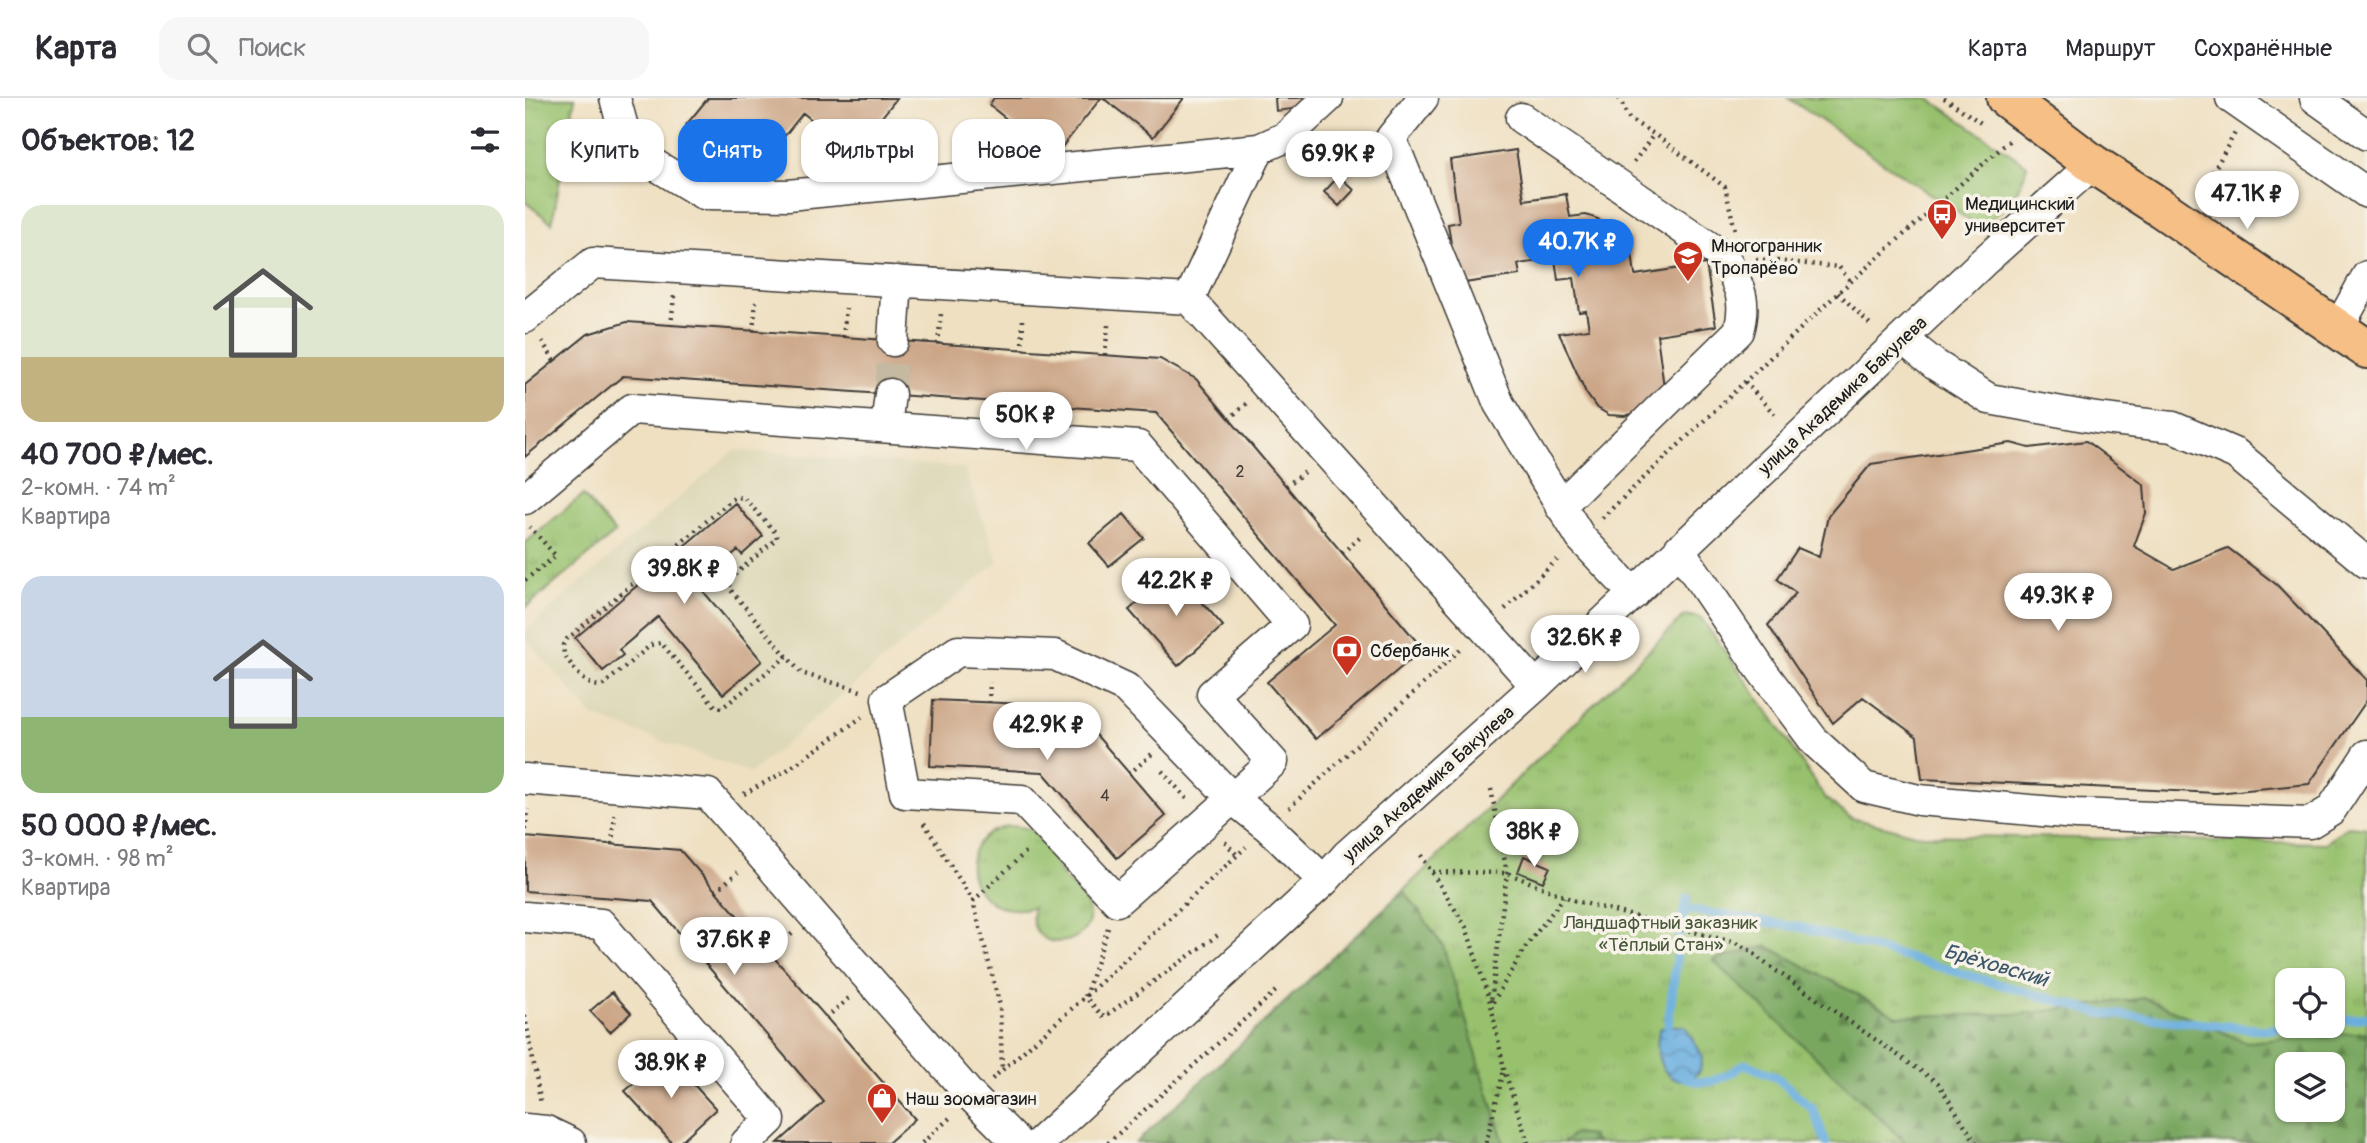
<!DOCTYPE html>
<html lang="ru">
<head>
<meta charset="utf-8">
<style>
  :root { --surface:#fff; --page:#f7f7f7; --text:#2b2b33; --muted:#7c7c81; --line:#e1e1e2; --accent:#1a73e8 }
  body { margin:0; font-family:Pangolin,sans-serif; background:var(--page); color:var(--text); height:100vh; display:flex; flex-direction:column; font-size:26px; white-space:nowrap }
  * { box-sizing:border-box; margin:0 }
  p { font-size:23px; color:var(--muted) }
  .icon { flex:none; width:38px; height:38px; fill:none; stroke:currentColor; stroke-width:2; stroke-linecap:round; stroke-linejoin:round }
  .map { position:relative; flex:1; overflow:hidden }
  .drawer { display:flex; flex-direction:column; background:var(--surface); width:525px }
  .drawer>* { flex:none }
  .hud { position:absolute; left:21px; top:21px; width:665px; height:63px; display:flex; gap:14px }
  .fabs { position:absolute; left:1750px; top:870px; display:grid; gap:14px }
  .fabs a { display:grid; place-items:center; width:70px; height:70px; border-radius:14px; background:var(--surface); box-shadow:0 2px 5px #0004; font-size:35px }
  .price { position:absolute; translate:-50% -60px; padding:0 16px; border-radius:24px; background:#fff; color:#222; font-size:23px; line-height:46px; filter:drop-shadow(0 2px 4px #0008) }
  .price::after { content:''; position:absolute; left:50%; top:42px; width:21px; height:16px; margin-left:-10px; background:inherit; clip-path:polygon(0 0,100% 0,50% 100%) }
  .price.current { background:var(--accent); color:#fff }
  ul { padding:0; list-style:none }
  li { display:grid; align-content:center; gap:14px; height:371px; padding:0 21px }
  li span { display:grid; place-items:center; height:217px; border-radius:21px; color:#555 }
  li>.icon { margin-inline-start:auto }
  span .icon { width:126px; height:126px; fill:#fffc; stroke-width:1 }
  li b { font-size:30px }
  h2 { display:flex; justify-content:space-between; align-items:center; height:84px; padding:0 21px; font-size:30px }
  .chip { padding:0 24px; border-radius:21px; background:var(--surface); box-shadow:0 2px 5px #0004; font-size:24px; line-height:63px }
  .chip.current { background:var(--accent); color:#fff }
  header { display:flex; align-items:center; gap:42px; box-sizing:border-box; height:98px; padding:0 35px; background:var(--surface); border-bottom:2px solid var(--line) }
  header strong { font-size:33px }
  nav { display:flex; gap:38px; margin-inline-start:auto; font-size:24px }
  .search { width:490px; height:63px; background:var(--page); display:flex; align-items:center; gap:18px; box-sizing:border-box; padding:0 24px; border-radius:21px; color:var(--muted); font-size:26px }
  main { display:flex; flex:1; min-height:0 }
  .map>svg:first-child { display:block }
  .built { fill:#ddd8b7 }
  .grass { fill:url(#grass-tufts); stroke:#5a6e44; stroke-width:2; fill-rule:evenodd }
  .forest { fill:url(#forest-firs); stroke:#4a623e; stroke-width:2; fill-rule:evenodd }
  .water { fill:url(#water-waves); stroke:#42657e; stroke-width:2 }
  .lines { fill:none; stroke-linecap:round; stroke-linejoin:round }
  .stream { stroke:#69aedf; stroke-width:9 }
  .building { fill:#cca687 }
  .minor-tunnel { stroke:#c5b9a1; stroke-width:30; stroke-dasharray:30 15; stroke-linecap:butt }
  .minor-casing { stroke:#3c3935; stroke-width:33 }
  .major-casing { stroke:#3c3935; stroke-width:42 }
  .path { stroke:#3c3935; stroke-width:4.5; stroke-dasharray:2 5; stroke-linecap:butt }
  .minor { stroke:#fff; stroke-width:30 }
  .major { stroke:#f5bf86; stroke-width:38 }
  .labels { text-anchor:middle; stroke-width:7; stroke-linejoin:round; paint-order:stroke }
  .number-label { font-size:16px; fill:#483e37 }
  .poi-label { font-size:19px; fill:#1c1c1c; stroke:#f7f3e8; text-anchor:start }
  .street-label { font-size:19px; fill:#1c1c1c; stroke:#f7f3e8 }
  .park-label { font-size:19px; fill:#475638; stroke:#f7f3e8 }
  .water-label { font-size:21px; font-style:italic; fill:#3b566a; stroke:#f7f3e8 }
</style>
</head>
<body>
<header>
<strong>Карта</strong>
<div class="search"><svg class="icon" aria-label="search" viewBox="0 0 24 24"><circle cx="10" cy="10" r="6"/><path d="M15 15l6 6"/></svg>Поиск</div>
<nav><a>Карта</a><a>Маршрут</a><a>Сохранённые</a></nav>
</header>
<main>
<section class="drawer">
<h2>Объектов: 12<svg class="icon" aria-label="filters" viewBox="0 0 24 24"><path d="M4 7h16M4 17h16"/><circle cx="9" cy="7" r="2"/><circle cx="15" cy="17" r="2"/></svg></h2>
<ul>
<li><span style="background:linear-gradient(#dfe7d0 70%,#c2b280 0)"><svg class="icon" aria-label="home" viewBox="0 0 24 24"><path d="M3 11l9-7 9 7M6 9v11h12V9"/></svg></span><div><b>40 700 ₽/мес.</b><p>2-комн. · 74 m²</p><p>Квартира</p></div></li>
<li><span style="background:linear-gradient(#c9d6e8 65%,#8fb573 0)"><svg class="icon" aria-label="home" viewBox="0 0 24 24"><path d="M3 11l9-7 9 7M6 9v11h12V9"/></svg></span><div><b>50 000 ₽/мес.</b><p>3-комн. · 98 m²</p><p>Квартира</p></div></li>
</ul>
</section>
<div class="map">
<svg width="1842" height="1045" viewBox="0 0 1842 1045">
  <defs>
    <pattern id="grass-tufts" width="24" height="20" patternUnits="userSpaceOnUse" patternTransform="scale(1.75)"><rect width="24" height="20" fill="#97c16d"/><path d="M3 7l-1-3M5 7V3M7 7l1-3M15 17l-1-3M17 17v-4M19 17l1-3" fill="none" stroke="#82a55e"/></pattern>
    <pattern id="forest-firs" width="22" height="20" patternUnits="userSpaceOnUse" patternTransform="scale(1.75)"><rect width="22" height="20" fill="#79a760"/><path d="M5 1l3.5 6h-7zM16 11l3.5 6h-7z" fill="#62874e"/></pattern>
    <pattern id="water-waves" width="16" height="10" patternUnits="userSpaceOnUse" patternTransform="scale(1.75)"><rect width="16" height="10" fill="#69aedf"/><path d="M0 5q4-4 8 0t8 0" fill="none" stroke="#568db4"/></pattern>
  </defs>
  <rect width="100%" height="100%" fill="#f7f3e8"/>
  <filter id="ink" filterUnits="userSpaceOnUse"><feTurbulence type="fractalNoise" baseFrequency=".0143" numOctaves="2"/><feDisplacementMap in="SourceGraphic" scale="14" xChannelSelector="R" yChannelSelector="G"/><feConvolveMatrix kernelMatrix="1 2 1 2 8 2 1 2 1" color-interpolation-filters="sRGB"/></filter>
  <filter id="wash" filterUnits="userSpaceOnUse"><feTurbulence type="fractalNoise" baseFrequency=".00686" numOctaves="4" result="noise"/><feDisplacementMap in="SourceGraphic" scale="28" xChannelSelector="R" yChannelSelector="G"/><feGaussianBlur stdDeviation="1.57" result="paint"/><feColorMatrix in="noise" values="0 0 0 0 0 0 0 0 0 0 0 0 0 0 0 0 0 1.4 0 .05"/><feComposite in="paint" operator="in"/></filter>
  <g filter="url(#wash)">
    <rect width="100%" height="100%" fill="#efe0c2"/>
    <path class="built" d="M 209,352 L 439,370 L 473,464 L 226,675 L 68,618 L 0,540 L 0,533 Z"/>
    <path class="grass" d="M 0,0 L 50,0 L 27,125 L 0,104 Z
      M 1263,0 L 1403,0 L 1502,67 C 1496,96 1478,111 1457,131 Z
      M 58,397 L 90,435 L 0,510 L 0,445 Z
      M 1160,517 L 1176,520 L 1247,619 L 1300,700 L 1326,720 L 1394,737 L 1801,745 L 1823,728 L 1842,730 L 1842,1045 L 611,1045 L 879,792 ZM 1762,882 L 1808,882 L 1808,928 L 1762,928 ZM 1762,966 L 1808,966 L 1808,1012 L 1762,1012 Z
      M 482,728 C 500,728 519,733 527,751 C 530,758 530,765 533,772 C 540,784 555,793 561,805 C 581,847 499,864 508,809 C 454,824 423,761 466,734 C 470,732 477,730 482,728 Z"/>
    <path class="forest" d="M 879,792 L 918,848 L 979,1045 L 611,1045 Z
      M 1242,848 L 1372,918 L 1498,916 L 1620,900 L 1720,944 L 1842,934 L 1842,1045 L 1381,1045 L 1188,862 ZM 1808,966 L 1808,1012 L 1762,1012 L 1762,966 Z
      M 1048,1036 L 1067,1038 L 1071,1045 L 1038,1045 Z"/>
    <path class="water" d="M 1143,928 L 1160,928 L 1177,957 L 1175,973 L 1165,983 C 1160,982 1152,982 1148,980 C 1131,970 1131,948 1134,931 Z"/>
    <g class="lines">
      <path class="stream" d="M 1160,811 L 1279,830 L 1575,915 L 1739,932 L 1776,928
        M 1808,923 L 1842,919
        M 1144,939 L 1143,928 L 1155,831 L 1162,800
        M 1155,976 C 1179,993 1199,980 1220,966 L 1250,978 L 1288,1011 L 1301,1045"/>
    </g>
    <g id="blocks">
      <path class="building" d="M 183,0 L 372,0 L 328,55 L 278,15 L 227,79 L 161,27 Z
        M 469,0 L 576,0 L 529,59 L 464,7 Z
        M 578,0 L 659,0 L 628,39 Z
        M 750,0 L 792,0 L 793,8 L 751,13 Z
        M 991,52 L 999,102 L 1041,96 L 1045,119 L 1061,117 L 1073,121 L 1081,130 L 1083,144 L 1105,140 L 1110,177 L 1181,166 L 1191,228 L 1132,237 L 1139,289 L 1116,313 L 1100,318 L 1084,317 L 1071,309 L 1061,295 L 1034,235 L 1064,231 L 1061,213 L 1054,214 L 1049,180 L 1033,182 L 1030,161 L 993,166 L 995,177 L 932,186 L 923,126 L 934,124 L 925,62 Z
        M 814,78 L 829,92 L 814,108 L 799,94 Z
        M 102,224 L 635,261 L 671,281 L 898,551 L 791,641 L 742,584 L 810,527 L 631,315 L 98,278 L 0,359 L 0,287 L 63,236 Z
        M 1561,343 L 1619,387 L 1621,415 L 1609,448 L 1649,471 L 1703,450 L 1752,487 L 1842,582 L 1842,602 L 1784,686 L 1691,695 L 1397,681 L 1392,639 L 1338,599 L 1308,625 L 1243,527 L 1271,495 L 1252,481 L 1273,450 L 1294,459 L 1303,418 L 1346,366 L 1486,345 L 1504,350 Z
        M 210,405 L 238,438 L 217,457 L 213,452 L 172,486 L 237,563 L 198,596 L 133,519 L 94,552 L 98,557 L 78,573 L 50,540 Z
        M 599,416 L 619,440 L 584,468 L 564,445 Z
        M 649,472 L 698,528 L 653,568 L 604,512 Z
        M 408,602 L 521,607 L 567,632 L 641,718 L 592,760 L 518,674 L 405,668 Z
        M 0,739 L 155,752 L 390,1021 L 363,1045 L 253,1045 L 299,1004 L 127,803 L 0,793 Z
        M 999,758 L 1025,769 L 1018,784 L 993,774 Z
        M 87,894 L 106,915 L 85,934 L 65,913 Z
        M 142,957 L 191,1011 L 154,1045 L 147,1045 L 100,993 Z"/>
    </g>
  </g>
  <g filter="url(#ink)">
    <use href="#blocks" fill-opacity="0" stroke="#3c3935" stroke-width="2"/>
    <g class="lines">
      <path class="minor-tunnel" d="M 365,296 L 368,243"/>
      <g class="minor-casing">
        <path id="minor" d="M 90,0 L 102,44 L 127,65 L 178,96 L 263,97 L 734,51
          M 898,0 L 866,40 L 974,306 L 1056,440 L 1109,496
          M 1706,0 L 1842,95
          M 1790,0 L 1842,37
          M 996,20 L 1199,159 C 1213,186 1223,201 1214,233 L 1035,408
          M 664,201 L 734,51 L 761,39 L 803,0
          M 0,220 L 68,165 L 664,201 L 1011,588
          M 1812,232 L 1842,178
          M 1378,241 L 1409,266 L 1464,301 L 1571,320 L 1648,329 L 1711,356 L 1842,465
          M 368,243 L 372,183
          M 361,329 L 365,296
          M 0,401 L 107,311 L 613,348 L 767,527 L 687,596 L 748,664 C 696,711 644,757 592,803 L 497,702 L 380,695 L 362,601 L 433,553 L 530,557 L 601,590 L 708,701 L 743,729 L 799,783
          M 1154,451 L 1237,573 L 1290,644 L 1339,689 L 1394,702 L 1551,716 L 1785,725 L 1806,712 L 1842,657
          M 0,681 L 183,696 L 447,999 L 493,1045
          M 0,819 L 76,826 L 245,1022 L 221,1045
          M 0,1031 L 21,1033 L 46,1045
          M 514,1045 L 799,783 L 822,757 L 1011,588 L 1458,164 L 1568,66"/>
      </g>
      <g class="major-casing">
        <path id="major" d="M 1481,0 L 1568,66 L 1636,110 L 1842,251"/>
      </g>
      <path class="path" d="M 1094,0 L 1104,21 L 1129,36 L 1200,89 L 1210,132
        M 1419,0 L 1456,25
        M 1109,64 L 1129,36
        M 1688,74 L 1710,35
        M 1231,161 L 1314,169 L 1325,183
        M 1313,195 L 1347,228
        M 146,228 L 149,198
        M 228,233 L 231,204
        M 318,239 L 321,210
        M 17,243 L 29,263
        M 413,246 L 416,216
        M 497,252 L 498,221
        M 580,257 L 583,227
        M 1220,284 L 1252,319
        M 704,321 L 722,305
        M 761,388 L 780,374
        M 1077,420 L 1313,195 L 1484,43
        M 817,455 L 838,437
        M 0,482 L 31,458 L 5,429
        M 980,511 L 1035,459
        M 262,558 L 197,610 L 191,609 L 136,545 L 126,547 L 78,587 C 60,591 49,569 39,557 L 38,547 L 42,541 L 209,400 L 218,399 L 251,435 L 252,440 L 206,480 L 204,490 L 276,575 L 336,593
        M 464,605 L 465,584
        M 637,673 L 664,703
        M 604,676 L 627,656
        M 966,691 L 982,775 L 966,903
        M 219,696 L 261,673 L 337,619
        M 764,710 L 937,550
        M 399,725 L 448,803 L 475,908 L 477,972
        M 0,739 L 3,711
        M 700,744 L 712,757
        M 87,746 L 90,717
        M 896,757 L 941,829 L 966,907 L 979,971 L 1003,1045
        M 907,774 L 982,775 L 1051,803 L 1211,845 L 1226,853 L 1237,863 L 1413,985 L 1451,1045
        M 191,793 L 213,774
        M 448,803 L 504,751
        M 583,830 L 560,899 L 579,919 L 693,837
        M 244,855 L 268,835
        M 968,904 L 1002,847 L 1039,799
        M 0,918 L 16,1006
        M 301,920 L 324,900
        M 467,981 L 560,899 L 721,749
        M 397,1045 L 427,1018
        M 583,1045 L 753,891
        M 961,1045 L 979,972"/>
      <use href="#minor" class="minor"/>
      <use href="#major" class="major"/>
    </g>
  </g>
  <defs>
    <g id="bus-pin" transform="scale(1.575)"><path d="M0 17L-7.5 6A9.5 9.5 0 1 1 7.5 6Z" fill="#c8321e" stroke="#f7f3e8"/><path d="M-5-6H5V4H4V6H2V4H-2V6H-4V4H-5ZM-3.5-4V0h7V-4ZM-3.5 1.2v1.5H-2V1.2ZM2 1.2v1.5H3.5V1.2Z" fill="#fff"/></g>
    <g id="school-pin" transform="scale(1.575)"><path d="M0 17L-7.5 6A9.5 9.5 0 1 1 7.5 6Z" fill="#c8321e" stroke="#f7f3e8"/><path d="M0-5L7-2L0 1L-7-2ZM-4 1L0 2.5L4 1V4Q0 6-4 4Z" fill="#fff"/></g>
    <g id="bank-pin" transform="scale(1.575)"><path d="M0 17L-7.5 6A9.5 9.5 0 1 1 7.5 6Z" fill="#c8321e" stroke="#f7f3e8"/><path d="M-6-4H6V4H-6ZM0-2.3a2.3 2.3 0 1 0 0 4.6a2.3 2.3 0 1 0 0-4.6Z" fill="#fff"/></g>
    <g id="shop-pin" transform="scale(1.575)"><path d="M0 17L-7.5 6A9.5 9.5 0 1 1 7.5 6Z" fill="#c8321e" stroke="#f7f3e8"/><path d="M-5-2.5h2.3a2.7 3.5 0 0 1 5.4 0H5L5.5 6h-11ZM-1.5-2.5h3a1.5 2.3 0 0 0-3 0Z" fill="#fff"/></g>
  </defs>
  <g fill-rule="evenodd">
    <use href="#bus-pin" x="1417" y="116"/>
    <use href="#school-pin" x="1163" y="158"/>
    <use href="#bank-pin" x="822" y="552"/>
    <use href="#shop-pin" x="357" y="1000"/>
  </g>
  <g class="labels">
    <g class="number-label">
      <text x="715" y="379">2</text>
      <text x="580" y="703">4</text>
    </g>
    <g class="poi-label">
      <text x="1440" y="112">Медицинский<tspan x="1440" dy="22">университет</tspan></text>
      <text x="1186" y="154">Многогранник<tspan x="1186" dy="22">Тропарёво</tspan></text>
      <text x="845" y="559">Сбербанк</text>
      <text x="380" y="1007">Наш зоомагазин</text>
    </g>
    <g class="street-label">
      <text transform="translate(1317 297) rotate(-43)" y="7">улица Академика Бакулева</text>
      <text transform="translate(903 685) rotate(-42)" y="7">улица Академика Бакулева</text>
    </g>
    <g class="park-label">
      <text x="1136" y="831">Ландшафтный заказник<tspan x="1136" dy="22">«Тёплый Стан»</tspan></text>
    </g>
    <g class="water-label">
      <text transform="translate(1471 867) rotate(16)" y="7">Брёховский</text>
    </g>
  </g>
</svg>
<div class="fabs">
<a><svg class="icon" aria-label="locate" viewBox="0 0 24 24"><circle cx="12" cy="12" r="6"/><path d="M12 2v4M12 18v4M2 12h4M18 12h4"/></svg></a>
<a><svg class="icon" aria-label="layers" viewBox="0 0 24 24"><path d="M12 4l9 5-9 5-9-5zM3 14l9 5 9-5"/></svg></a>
</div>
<b class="price" style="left:814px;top:93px">69.9K ₽</b>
<b class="price" style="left:1722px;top:133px">47.1K ₽</b>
<b class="price current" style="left:1053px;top:181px">40.7K ₽</b>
<b class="price" style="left:501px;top:354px">50K ₽</b>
<b class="price" style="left:159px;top:508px">39.8K ₽</b>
<b class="price" style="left:651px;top:520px">42.2K ₽</b>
<b class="price" style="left:1533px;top:535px">49.3K ₽</b>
<b class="price" style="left:1060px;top:577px">32.6K ₽</b>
<b class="price" style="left:522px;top:664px">42.9K ₽</b>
<b class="price" style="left:1009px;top:771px">38K ₽</b>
<b class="price" style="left:209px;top:879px">37.6K ₽</b>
<b class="price" style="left:146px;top:1002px">38.9K ₽</b>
<div class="hud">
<a class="chip">Купить</a>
<a class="chip current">Снять</a>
<a class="chip">Фильтры</a>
<a class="chip">Новое</a>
</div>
</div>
</main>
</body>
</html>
